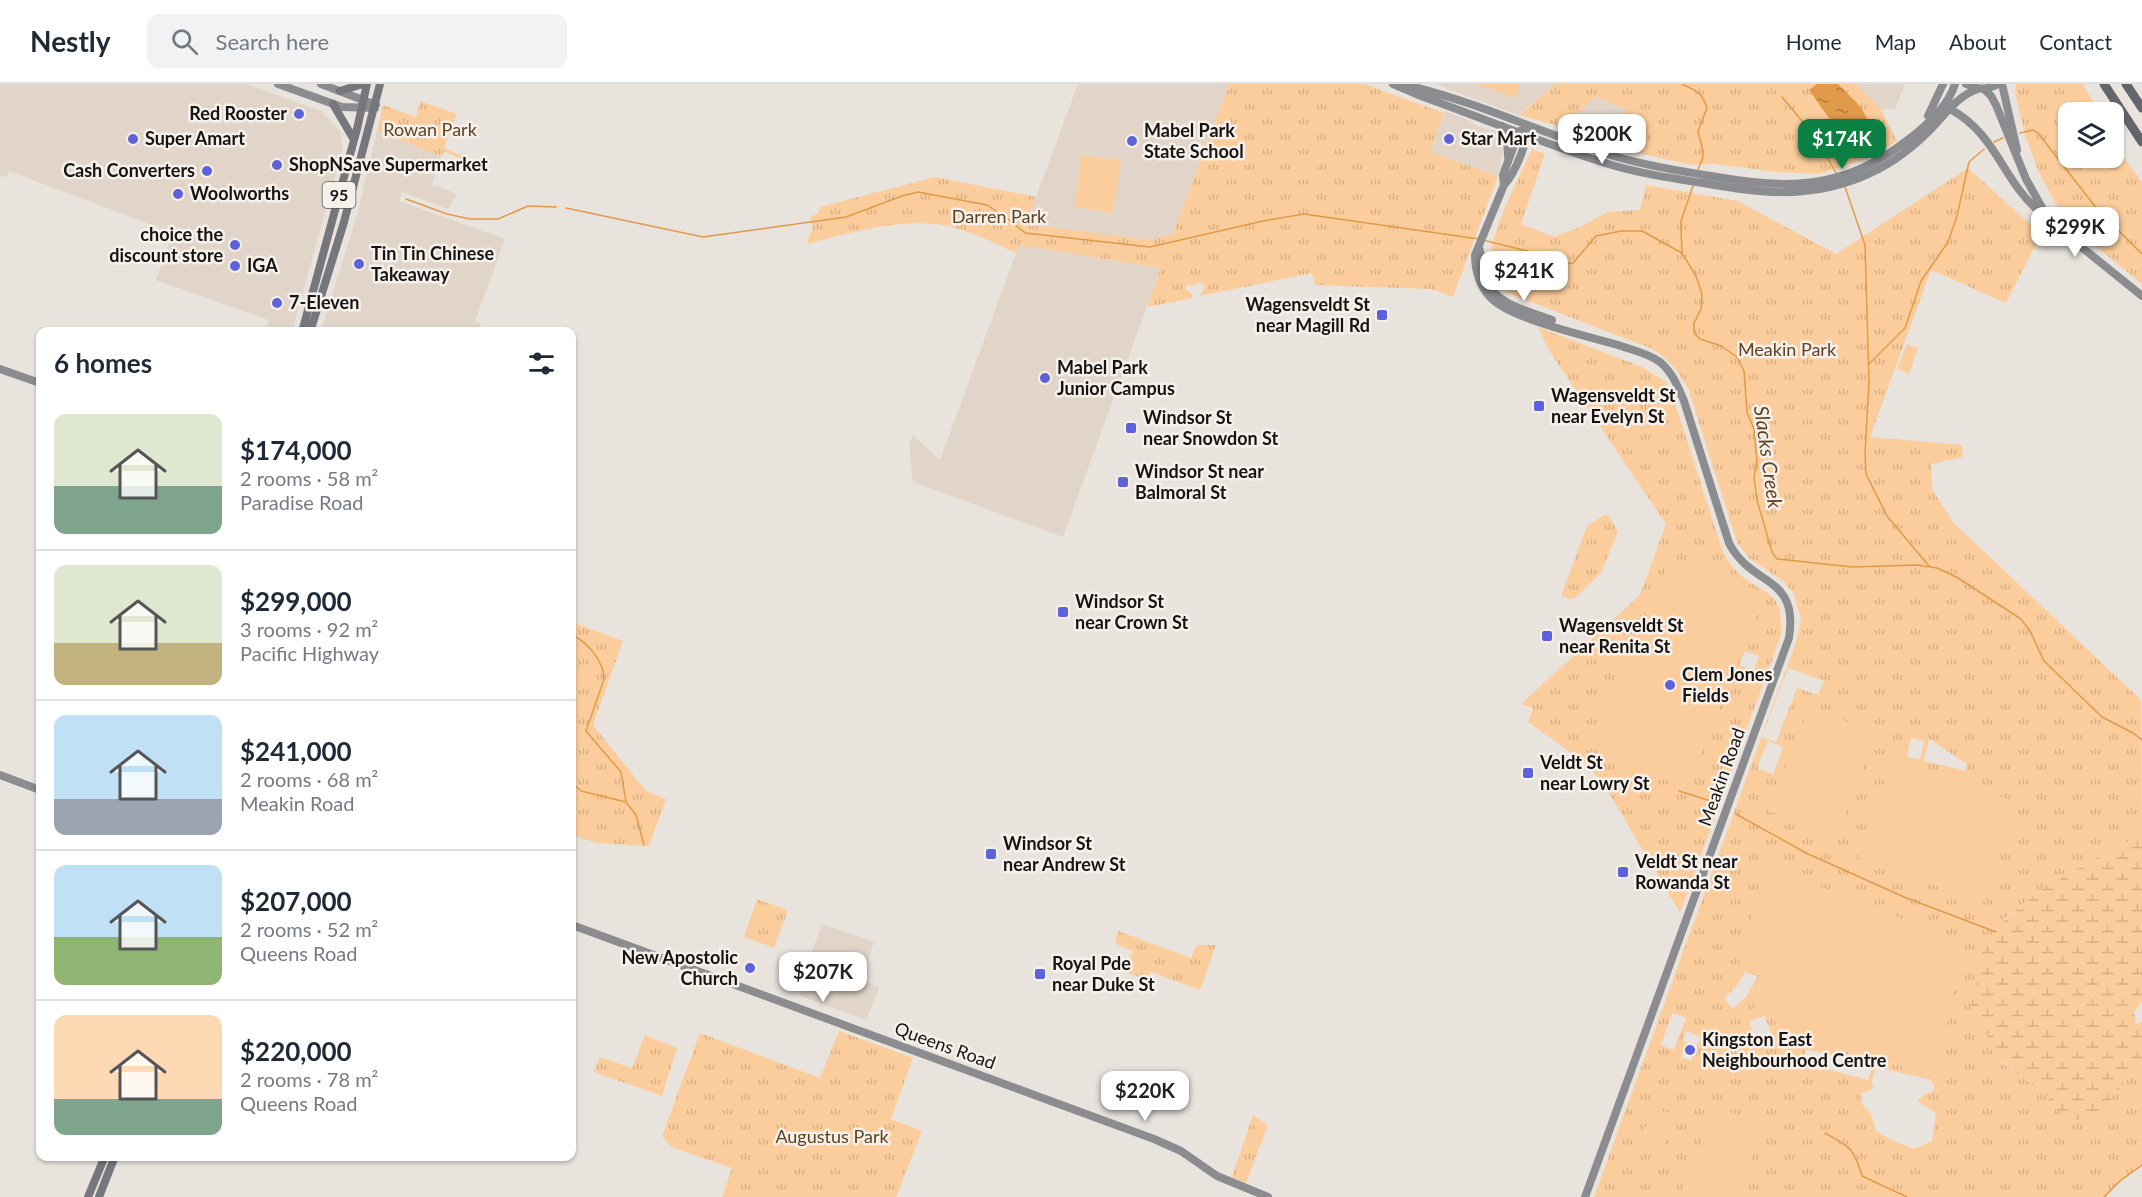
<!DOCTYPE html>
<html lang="en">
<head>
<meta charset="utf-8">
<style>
  :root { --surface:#fff; --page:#f2f2f3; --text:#1f2937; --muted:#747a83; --line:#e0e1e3; --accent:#0b8043 }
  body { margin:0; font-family:Lato,sans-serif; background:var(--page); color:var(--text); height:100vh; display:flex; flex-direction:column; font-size:22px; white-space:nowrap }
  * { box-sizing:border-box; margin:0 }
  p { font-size:20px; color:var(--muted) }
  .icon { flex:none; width:33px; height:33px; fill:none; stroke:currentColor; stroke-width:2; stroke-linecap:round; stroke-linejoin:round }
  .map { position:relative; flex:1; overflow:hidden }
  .details { position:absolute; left:36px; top:243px; width:540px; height:834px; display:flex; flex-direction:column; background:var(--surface); border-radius:12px; box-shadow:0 2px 4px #0004 }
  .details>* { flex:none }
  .fabs { position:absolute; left:2058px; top:18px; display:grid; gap:12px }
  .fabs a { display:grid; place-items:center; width:66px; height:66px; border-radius:12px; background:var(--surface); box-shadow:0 2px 4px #0004; font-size:30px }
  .price { position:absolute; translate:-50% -51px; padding:0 14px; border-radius:12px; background:#fff; color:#222; font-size:20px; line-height:39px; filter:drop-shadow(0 2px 3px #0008) }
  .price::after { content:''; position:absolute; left:50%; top:36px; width:18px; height:14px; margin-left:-9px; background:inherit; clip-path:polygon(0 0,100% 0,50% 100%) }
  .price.active { background:var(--accent); color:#fff }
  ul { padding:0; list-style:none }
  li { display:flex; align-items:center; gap:18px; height:150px; padding:0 18px }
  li+li { border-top:2px solid var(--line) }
  li span { display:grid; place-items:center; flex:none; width:168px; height:120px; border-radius:12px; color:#555 }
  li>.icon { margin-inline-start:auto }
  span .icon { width:72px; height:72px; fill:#fffc; stroke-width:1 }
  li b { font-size:26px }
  h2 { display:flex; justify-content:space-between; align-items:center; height:72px; padding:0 18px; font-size:26px }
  header { display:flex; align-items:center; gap:36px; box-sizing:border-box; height:84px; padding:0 30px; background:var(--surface); border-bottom:2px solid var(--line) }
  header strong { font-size:28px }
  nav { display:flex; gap:33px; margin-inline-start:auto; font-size:21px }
  .search { width:420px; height:54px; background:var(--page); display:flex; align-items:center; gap:15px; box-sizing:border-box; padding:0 21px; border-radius:12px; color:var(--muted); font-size:22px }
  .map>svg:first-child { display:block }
  .built { fill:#e1d5ca }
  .grass { fill:url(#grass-tufts); fill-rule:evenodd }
  .wetland { fill:url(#wetland-marsh) }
  .garden { fill:#fccd9c }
  .water { fill:url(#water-ripples) }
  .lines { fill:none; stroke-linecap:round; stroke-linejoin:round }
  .stream { stroke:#e19a49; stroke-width:1.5 }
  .secondary { stroke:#8b8c90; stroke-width:8 }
  .primary { stroke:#76777d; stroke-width:8 }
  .highway { stroke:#64656c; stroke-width:9 }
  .poi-dot { fill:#5d62da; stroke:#f6f0eb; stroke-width:2 }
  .labels { text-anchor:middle; stroke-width:5; stroke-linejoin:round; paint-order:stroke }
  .shield { fill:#f6f0eb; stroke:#595653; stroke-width:1.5 }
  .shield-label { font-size:16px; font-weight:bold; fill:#161412 }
  .poi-label { font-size:18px; font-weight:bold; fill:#161412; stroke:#f6f0eb; text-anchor:start }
  .park-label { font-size:18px; fill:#604221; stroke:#f6f0eb }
  .street-label { font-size:18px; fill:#161412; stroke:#f6f0eb }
  .water-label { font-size:20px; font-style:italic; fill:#604221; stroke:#f6f0eb }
</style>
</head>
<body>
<header>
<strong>Nestly</strong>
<div class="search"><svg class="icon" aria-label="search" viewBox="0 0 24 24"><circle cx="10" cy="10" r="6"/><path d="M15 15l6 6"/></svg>Search here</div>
<nav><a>Home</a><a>Map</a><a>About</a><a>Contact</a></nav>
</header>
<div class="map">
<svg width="2142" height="1113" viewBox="0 0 2142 1113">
  <defs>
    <pattern id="grass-tufts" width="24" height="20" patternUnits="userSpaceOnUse" patternTransform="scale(1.5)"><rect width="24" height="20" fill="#fccd9c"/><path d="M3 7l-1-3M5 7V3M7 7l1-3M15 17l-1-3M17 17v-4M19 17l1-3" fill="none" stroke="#d7af85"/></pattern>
    <pattern id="wetland-marsh" width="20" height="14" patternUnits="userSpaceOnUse" patternTransform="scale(1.5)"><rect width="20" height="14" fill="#fccd9c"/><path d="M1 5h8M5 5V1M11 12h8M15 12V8" fill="none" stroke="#d7af85"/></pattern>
    <pattern id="water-ripples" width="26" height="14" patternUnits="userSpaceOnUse" patternTransform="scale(1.5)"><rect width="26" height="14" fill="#e19a49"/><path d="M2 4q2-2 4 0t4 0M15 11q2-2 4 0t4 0" fill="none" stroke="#b57c3b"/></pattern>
  </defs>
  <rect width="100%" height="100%" fill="#e9e3dd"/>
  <path class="built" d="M 0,0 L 247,0 L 321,27 L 340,47 L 343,65 L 292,247 L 265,247 L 269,236 L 156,196 L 173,149 L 9,87 L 6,94 L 0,91 Z
    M 1078,0 L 1229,0 L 1173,150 L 1150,156 L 1026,140 Z
    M 1435,0 L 1556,0 L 1518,31 Z
    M 1856,0 L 1905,0 L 1895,25 L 1881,25 Z
    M 1594,13 L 1626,25 L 1613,63 L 1570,48 L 1562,43 Z
    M 1445,27 L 1468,36 L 1479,43 L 1498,47 L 1503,54 L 1503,68 L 1498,92 L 1430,68 Z
    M 377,47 L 441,72 L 431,104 L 434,101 L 457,110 L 448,125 L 402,108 L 399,117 L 505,155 L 475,237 L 481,240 L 478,247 L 321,247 L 358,127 Z
    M 1019,161 L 1161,184 L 1063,453 L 913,398 L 909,360 L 913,351 L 940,376 Z
    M 822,841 L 825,841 L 874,858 L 861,896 L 879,903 L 866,936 L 801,912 L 797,906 Z"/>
  <path class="grass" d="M 1229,0 L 1364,0 L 1444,29 L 1430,68 L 1498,92 L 1453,213 L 1431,205 L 1315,201 L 1312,189 L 1200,212 L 1205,201 L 1200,198 L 1194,202 L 1188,200 L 1185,205 L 1192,210 L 1193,214 L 1147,223 L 1161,184 L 1019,161 L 1016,169 C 991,158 964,143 936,140 C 892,136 850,149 807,160 L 813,142 L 810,134 L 818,129 L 820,123 L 935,93 L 1036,113 L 1027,140 L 1150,156 L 1173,150 Z
    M 1556,0 L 1856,0 L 1880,24 L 1897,57 L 1872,73 L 1819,90 L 1777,88 L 1716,80 L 1690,81 L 1613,63 L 1626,25 L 1595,13 L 1562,43 L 1519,31 Z
    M 2016,0 L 2083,0 L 2099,28 L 2068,28 L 2068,74 L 2114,74 L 2114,54 L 2127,78 L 2142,98 L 2142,200 L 2066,138 L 2040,91 L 2025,51 L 2015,9 Z
    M 420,17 L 457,30 L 444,64 L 464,73 L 463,76 L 444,67 L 441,72 L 377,47 L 383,21 L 416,33 Z
    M 1532,65 L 1545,70 L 1521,140 L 1554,153 L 1582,142 L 1607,128 L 1640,126 L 1646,101 L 1738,117 L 1836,170 L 1968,84 L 2041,150 L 2006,219 L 1931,186 L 1870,353 L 1962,361 L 1963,373 L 1931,380 L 1932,405 L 1953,438 L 2141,616 L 2142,754 L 2133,755 L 2099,772 L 2039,807 L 2003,836 L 1998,968 C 2003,989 2030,994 2045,1008 C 2051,1014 2051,1021 2059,1026 L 2107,1024 L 2114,1010 L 2142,981 L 2142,1081 L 2120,1097 L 2104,1113 L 1594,1113 L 1796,558 L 1801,536 L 1794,510 L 1783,497 L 1749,474 L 1737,458 L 1689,307 C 1679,288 1670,275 1650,264 L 1508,209 C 1501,201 1493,193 1491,182 C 1485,159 1521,89 1532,65 ZM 1788,584 L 1824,597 L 1818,611 L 1797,604 L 1776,658 L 1762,653 ZM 1911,654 L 1924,657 L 1920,675 L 1907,673 ZM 1929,655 L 1967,680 L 1966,687 L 1924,677 ZM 1768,657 L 1783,663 L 1773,690 L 1757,684 ZM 1963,859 L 1936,991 L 1787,952 L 1769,930 L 1753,926 L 1763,888 L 1739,880 ZM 1745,888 L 1758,892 L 1746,913 L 1732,925 L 1724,914 L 1736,903 ZM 1672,929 L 1686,934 L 1674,966 L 1661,961 ZM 1765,932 L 1774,957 L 1758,963 L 1749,937 ZM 1686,947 L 1701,953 L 1691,977 L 1681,973 L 1686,958 L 1683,957 ZM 1806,965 L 1872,982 L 1868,996 L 1822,984 L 1820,987 L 1803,977 ZM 1876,983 L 1931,996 L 1934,1002 L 1933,1008 L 1925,1010 L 1917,1017 L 1936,1029 L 1932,1057 L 1914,1065 L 1891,1056 L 1876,1047 L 1871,1030 L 1862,1020 L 1861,1009 L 1870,1007 L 1874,1002 L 1871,999 Z
    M 1538,243 L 1642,283 L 1666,298 L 1672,310 L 1722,465 C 1726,474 1731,482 1738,489 C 1767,514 1783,504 1781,551 L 1680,829 L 1606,704 L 1587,680 L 1528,638 L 1533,624 L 1521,620 L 1640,511 L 1666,440 L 1548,265 ZM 1644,544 L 1593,653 L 1631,550 ZM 1745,567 L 1759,572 L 1754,586 L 1739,581 Z
    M 1604,431 L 1609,432 L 1618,447 L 1601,489 L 1575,514 L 1569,515 L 1561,512 L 1587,442 Z
    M 572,538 L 623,557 L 593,641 L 646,707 L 666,715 L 649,762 L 597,759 L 572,751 Z
    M 757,815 L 788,826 L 774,864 L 744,853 Z
    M 1118,847 L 1191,874 L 1197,861 L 1216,861 L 1200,906 L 1151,888 L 1147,896 L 1125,888 L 1133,867 L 1118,861 L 1115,858 Z
    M 839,947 L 913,974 L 891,1035 L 922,1047 L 896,1113 L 722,1113 L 732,1084 L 671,1063 L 662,1052 L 700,949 L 820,994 Z
    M 645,951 L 677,964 L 662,1012 L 594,988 L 600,973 L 632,984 Z
    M 1253,1031 L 1268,1041 L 1246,1099 L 1232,1093 Z"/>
  <path class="wetland" d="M 2142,754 L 2142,918 L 2134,928 L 2136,940 L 2142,937 L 2142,981 L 2114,1010 L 2107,1024 L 2094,1034 L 2071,1036 L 2052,1022 L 2047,1010 L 2010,985 L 1999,973 L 1971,922 L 1982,868 L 2003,837 L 2039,807 L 2099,772 L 2133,755 Z"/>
  <path class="garden" d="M 1476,0 L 1520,0 L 1515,14 Z
    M 1081,71 L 1121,76 L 1113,129 L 1074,123 Z
    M 1310,73 L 1319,82 L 1305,97 L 1295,88 Z
    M 1907,260 L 1918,264 L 1909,290 L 1897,285 Z
    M 1671,473 L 1765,509 L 1688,705 L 1598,670 L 1592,653 L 1631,550 L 1644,544 Z
    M 1809,623 L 1876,649 L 1836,753 L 1769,727 Z
    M 1894,673 L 2020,720 L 1983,819 L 1857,773 Z
    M 1766,781 L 1963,859 L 1937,991 L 1787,952 L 1769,930 L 1753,926 L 1763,889 L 1739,880 Z
    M 1715,1022 L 1765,1041 L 1737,1113 L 1680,1113 Z
    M 1653,1023 L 1676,1032 L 1664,1063 L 1641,1055 Z"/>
  <path class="water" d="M 1817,0 L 1838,0 L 1861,23 L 1870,40 L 1867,56 L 1857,63 L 1847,59 L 1809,6 Z"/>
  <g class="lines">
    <path class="stream" d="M 1682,0 C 1697,8 1701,6 1707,24 L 1698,47 L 1702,63 L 1703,73 L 1698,86
      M 1782,13 L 1817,55 L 1836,89
      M 2020,49 L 2033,46 L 2038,49 L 2097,125 L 2142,170
      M 1994,58 L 2003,54
      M 1693,102 L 1681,137 L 1681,145 L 1682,169 L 1696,192 L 1702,210 L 1701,225 L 1694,239 L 1694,249 L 1700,255 L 1721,262 L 1737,273 L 1744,287 L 1747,328 L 1754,345 L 1757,377 L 1754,393 L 1757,416 L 1772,468 L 1777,475 L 1852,483 L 1917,481 L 1937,484 L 1958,494 L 2021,535 L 2030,547 L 2044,577 L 2102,633 L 2133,649 L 2142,656
      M 1845,103 L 1865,161 L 1869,297 L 1865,370 L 1866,390 L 1887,432 L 1929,482
      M 406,115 L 447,130 L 470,135 L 498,135 L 528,122 L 556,123
      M 566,124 L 703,153 L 846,133 L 902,112 L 918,108 L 987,121 L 1008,135 L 1025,149 L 1150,163 L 1263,137 L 1304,130 L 1479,155
      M 1483,156 L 1527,167 L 1563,180 L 1573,179 L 1596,152 L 1621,147 L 1642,147 L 1682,169
      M 1868,281 L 1905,244 L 1921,197 L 1948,158 L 1957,132 L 1969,78 L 1984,65
      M 572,551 C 587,558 604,577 604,595 L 586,647 L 621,688 L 626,718 L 636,731 L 644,761
      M 572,699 L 581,707 L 626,718
      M 1679,707 L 1717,719
      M 1736,730 L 1806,769 L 1904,813 L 1996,848
      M 1825,1049 C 1849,1062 1854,1064 1862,1092 L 1907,1113
      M 2104,1113 L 2120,1097 L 2142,1081"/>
    <path class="secondary" d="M 278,0 L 342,23 L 375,24
      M 321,0 L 376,21
      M 1393,0 L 1421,12 C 1482,34 1543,59 1605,79 C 1637,89 1670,94 1703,99 C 1759,109 1805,115 1859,94 C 1885,84 1908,68 1927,49 C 1943,34 1956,12 1978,5
      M 1966,0 C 1978,6 1987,6 1998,0
      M 2002,0 L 2017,66
      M 1406,1 C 1478,18 1546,51 1617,73 C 1648,82 1679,87 1711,92 C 1786,105 1842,107 1905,58 C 1924,44 1948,23 1955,0
      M 1984,5 L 1991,12 L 1996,21 L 2026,95 L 2045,129 L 2064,149 L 2142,212
      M 1950,25 C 1997,50 2003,98 2040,128
      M 1928,32 L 1943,0
      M 1526,41 C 1529,57 1515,89 1504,101 L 1475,171 C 1475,186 1479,201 1490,213 C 1510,235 1587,252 1618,261 C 1632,266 1648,269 1660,278 C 1673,289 1678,303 1684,317 L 1729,459 C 1752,504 1799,490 1789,554 L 1585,1113
      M 1502,42 L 1507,50 L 1508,73
      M 1504,101 L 1503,91 L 1519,48 L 1523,44
      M 1479,163 C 1482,174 1481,185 1486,196 C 1496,221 1529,227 1552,236
      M 0,285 L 40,299
      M 0,691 L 40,706
      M 572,841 L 1154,1055 L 1181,1067 L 1217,1092 L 1268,1113"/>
    <path class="primary" d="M 340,7 L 363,0
      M 333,20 L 353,54
      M 302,248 L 357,45 L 367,0
      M 310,248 L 344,138 L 380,0
      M 88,1113 L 105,1072
      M 99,1113 L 115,1072"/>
    <path class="highway" d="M 2104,0 L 2142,58
      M 2126,0 L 2142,24"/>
  </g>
  <g class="poi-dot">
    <circle cx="299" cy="30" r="6"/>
    <circle cx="133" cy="55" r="6"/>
    <circle cx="1449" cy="55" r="6"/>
    <circle cx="1132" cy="57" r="6"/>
    <circle cx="277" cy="81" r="6"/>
    <circle cx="207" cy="87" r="6"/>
    <circle cx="178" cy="110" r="6"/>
    <circle cx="235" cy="161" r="6"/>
    <circle cx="359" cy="180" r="6"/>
    <circle cx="235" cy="182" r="6"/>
    <circle cx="277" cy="219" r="6"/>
    <rect x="1376" y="225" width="12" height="12" rx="3"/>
    <circle cx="1045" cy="294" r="6"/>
    <rect x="1533" y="316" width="12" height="12" rx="3"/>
    <rect x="1125" y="338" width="12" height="12" rx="3"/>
    <rect x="1117" y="392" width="12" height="12" rx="3"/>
    <rect x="1057" y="522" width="12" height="12" rx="3"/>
    <rect x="1541" y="546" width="12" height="12" rx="3"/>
    <circle cx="1670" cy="601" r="6"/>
    <rect x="1522" y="683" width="12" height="12" rx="3"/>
    <rect x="985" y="764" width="12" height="12" rx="3"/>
    <rect x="1617" y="782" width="12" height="12" rx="3"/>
    <circle cx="750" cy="884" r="6"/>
    <rect x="1034" y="884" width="12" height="12" rx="3"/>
    <circle cx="1690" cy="966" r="6"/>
  </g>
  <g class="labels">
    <rect class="shield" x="322.5" y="98" width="33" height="26" rx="4.5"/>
    <g class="shield-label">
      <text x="339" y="117">95</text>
    </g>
    <g class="poi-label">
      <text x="287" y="36" text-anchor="end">Red Rooster</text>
      <text x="1144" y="53">Mabel Park<tspan x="1144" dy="21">State School</tspan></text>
      <text x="145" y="61">Super Amart</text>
      <text x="1461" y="61">Star Mart</text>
      <text x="289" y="87">ShopNSave Supermarket</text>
      <text x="195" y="93" text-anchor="end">Cash Converters</text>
      <text x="190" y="116">Woolworths</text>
      <text x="223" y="157" text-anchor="end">choice the<tspan x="223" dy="21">discount store</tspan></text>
      <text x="371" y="176">Tin Tin Chinese<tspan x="371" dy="21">Takeaway</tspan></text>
      <text x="247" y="188">IGA</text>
      <text x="289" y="225">7-Eleven</text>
      <text x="1370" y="227" text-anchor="end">Wagensveldt St<tspan x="1370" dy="21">near Magill Rd</tspan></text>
      <text x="1057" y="290">Mabel Park<tspan x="1057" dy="21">Junior Campus</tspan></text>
      <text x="1551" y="318">Wagensveldt St<tspan x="1551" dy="21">near Evelyn St</tspan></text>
      <text x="1143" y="340">Windsor St<tspan x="1143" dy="21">near Snowdon St</tspan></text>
      <text x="1135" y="394">Windsor St near<tspan x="1135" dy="21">Balmoral St</tspan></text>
      <text x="1075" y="524">Windsor St<tspan x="1075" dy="21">near Crown St</tspan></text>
      <text x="1559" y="548">Wagensveldt St<tspan x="1559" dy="21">near Renita St</tspan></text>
      <text x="1682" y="597">Clem Jones<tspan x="1682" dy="21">Fields</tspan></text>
      <text x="1540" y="685">Veldt St<tspan x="1540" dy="21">near Lowry St</tspan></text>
      <text x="1003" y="766">Windsor St<tspan x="1003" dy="21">near Andrew St</tspan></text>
      <text x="1635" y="784">Veldt St near<tspan x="1635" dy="21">Rowanda St</tspan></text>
      <text x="738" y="880" text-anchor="end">New Apostolic<tspan x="738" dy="21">Church</tspan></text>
      <text x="1052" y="886">Royal Pde<tspan x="1052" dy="21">near Duke St</tspan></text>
      <text x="1702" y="962">Kingston East<tspan x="1702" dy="21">Neighbourhood Centre</tspan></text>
    </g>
    <g class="park-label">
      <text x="430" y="52">Rowan Park</text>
      <text x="999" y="139">Darren Park</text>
      <text x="1787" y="272">Meakin Park</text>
      <text x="832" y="1059">Augustus Park</text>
    </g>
    <g class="street-label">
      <text transform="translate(1722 693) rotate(-70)" y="6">Meakin Road</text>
      <text transform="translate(945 962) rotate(20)" y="6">Queens Road</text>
    </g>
    <g class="water-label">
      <text transform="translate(1768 373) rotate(82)" y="7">Slacks Creek</text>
    </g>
  </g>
</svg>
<div class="fabs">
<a><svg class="icon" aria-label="layers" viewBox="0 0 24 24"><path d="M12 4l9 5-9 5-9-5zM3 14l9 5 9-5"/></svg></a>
</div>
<b class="price" style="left:1602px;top:81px">$200K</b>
<b class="price active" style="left:1842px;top:86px">$174K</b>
<b class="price" style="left:2075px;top:174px">$299K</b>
<b class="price" style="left:1524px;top:218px">$241K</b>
<b class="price" style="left:823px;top:919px">$207K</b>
<b class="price" style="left:1145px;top:1038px">$220K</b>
<section class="details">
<h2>6 homes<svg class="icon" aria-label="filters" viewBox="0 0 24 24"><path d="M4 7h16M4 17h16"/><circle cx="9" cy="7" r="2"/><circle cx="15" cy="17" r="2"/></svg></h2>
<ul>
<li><span style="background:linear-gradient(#dfe7d0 60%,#7fa58c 0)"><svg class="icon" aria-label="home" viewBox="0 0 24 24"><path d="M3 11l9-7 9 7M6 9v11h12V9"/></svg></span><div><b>$174,000</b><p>2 rooms · 58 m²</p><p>Paradise Road</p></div></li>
<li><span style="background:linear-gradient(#dfe7d0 65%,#c2b280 0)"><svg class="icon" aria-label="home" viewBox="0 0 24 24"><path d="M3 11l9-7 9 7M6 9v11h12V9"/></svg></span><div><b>$299,000</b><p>3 rooms · 92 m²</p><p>Pacific Highway</p></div></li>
<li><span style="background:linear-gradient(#bfe0f5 70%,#9aa5b1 0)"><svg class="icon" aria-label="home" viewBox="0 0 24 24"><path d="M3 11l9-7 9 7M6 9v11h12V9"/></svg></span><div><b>$241,000</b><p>2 rooms · 68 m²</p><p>Meakin Road</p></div></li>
<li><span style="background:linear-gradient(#bfe0f5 60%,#8fb573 0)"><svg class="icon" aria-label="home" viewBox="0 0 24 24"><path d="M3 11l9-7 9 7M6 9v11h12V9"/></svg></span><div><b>$207,000</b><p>2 rooms · 52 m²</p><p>Queens Road</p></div></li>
<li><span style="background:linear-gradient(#ffd9b3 70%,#7fa58c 0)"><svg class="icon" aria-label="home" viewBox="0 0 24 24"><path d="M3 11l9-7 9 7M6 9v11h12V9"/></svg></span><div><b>$220,000</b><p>2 rooms · 78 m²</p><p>Queens Road</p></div></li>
</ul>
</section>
</div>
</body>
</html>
